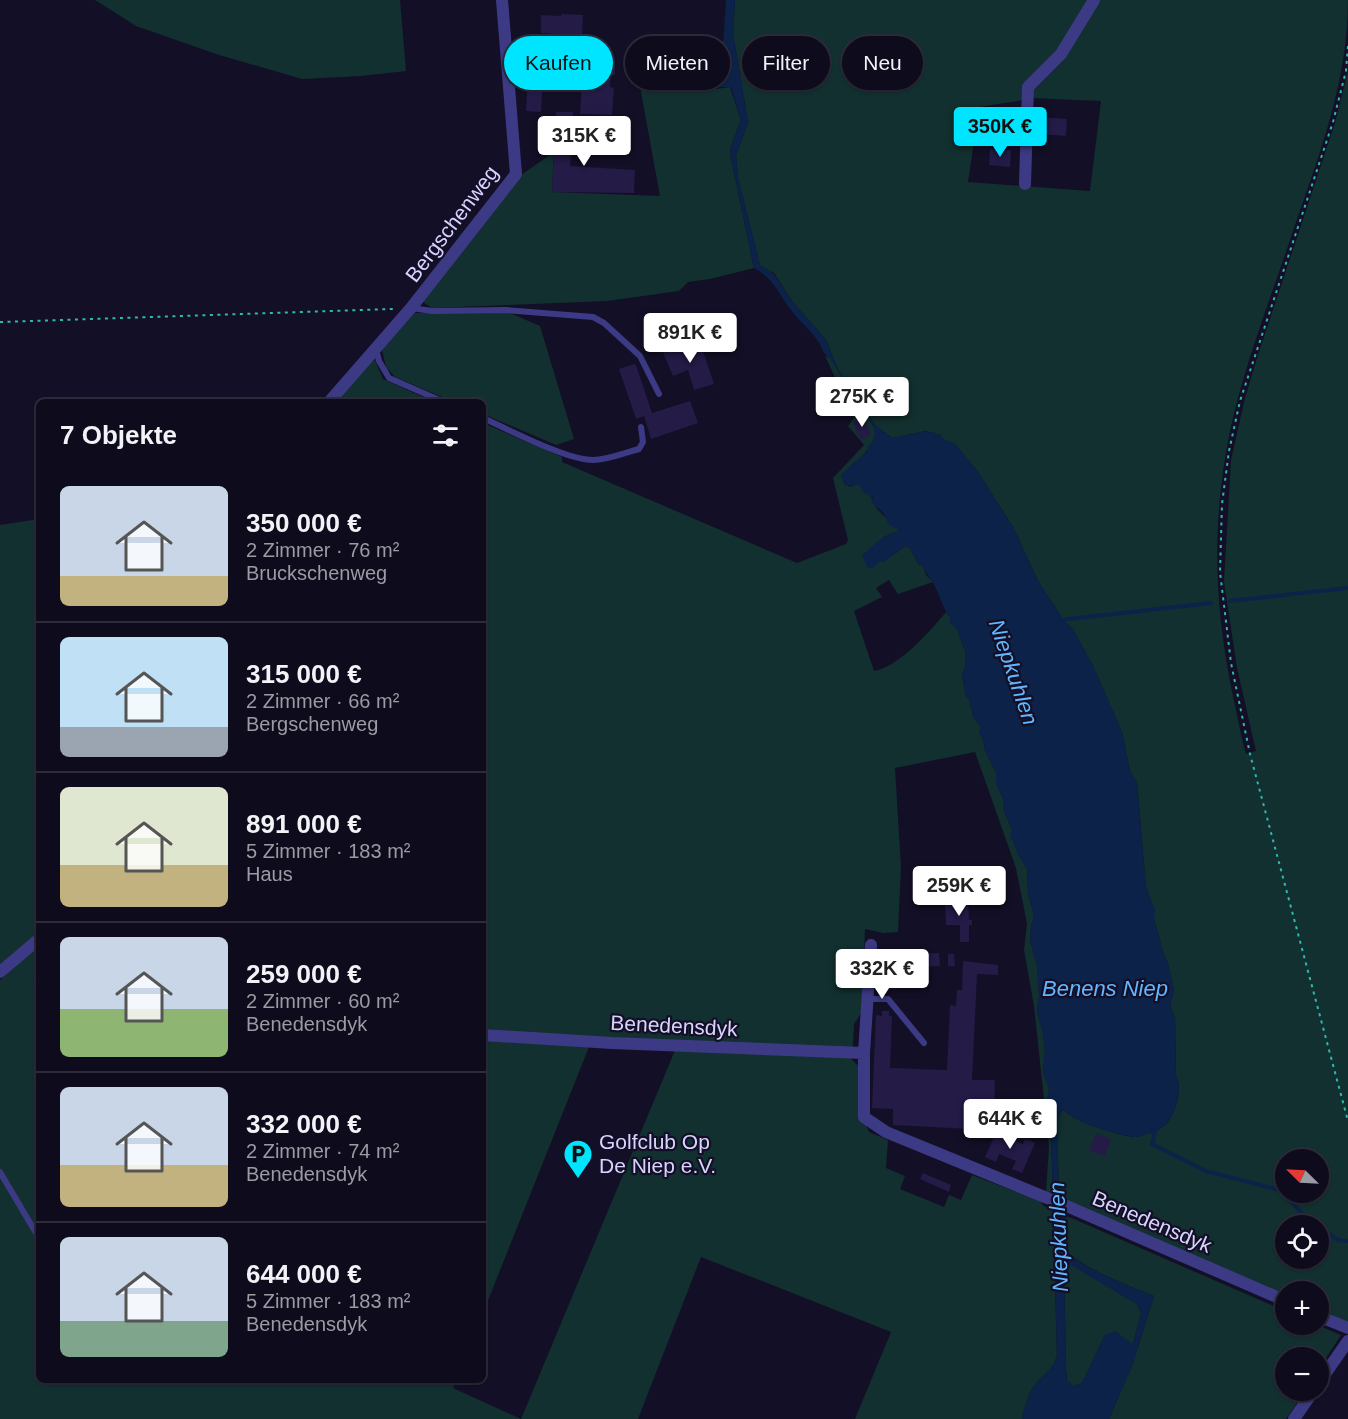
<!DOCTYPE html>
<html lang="de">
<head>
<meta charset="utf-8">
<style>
  :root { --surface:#0e0b1c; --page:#1c1929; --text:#f1f3f6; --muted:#9b9ba3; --line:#2e2b3b; --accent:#00e5ff }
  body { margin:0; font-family:Arial,sans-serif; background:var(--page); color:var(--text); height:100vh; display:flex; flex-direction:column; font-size:22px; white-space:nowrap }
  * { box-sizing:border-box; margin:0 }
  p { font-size:20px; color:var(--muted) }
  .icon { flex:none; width:33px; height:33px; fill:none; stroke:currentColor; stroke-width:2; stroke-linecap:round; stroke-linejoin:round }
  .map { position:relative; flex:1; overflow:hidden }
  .drawer { position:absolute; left:36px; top:399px; width:450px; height:984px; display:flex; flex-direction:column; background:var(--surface); border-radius:9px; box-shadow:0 2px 4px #0004,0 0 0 2px var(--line) }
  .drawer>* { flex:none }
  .top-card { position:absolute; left:504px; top:36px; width:570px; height:54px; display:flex; gap:12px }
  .needle { width:39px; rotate:294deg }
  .buttons { position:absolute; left:1275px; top:1149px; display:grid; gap:12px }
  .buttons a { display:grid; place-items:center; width:54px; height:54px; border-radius:50%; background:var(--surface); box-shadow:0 2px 4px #0004,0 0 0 2px var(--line); font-size:30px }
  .price { position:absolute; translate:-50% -51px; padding:0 14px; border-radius:6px; background:#fff; color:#222; font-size:20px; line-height:39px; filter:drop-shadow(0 2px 3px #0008) }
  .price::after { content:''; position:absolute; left:50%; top:36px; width:18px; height:14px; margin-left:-9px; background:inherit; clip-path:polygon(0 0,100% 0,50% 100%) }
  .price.selected { background:var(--accent); color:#111 }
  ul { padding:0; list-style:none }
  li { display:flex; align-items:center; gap:18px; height:150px; padding:0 24px }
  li+li { border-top:2px solid var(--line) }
  li span { display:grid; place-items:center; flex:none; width:168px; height:120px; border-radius:9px; color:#555 }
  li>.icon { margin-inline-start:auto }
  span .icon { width:72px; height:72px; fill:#fffc; stroke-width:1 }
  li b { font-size:26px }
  h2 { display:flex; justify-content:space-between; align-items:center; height:72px; padding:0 24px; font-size:26px }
  .pill { padding:0 21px; border-radius:27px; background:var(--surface); box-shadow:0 2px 4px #0004,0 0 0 2px var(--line); font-size:21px; line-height:54px }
  .pill.selected { background:var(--accent); color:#111 }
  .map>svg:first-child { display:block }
  .green { fill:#12302f; fill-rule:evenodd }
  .water { fill:#0c2248; fill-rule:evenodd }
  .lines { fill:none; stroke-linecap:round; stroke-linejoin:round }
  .stream { stroke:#0c2248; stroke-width:4 }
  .building { fill:#241b47 }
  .path { stroke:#2fb8b0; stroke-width:2; stroke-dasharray:3 4.5; stroke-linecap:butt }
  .lane { stroke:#3d3a85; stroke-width:6 }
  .street { stroke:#3d3a85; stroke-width:12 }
  .labels { text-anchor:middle; stroke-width:4.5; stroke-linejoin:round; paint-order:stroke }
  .street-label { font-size:21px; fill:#d9d4ff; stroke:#130f26 }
  .poi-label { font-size:21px; fill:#d9d4ff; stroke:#130f26; text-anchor:start }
  .water-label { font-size:22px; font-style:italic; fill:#62b6ff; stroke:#130f26 }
</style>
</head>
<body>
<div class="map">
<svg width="1348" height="1419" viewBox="0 0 1348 1419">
  <rect width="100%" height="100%" fill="#130f26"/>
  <path class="green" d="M 95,0 L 400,0 L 406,71 L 361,76 L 302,79 L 216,54 L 136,26 Z
    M 735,0 L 1090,0 L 1071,33 L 1052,59 L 1028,83 L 1024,100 L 979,107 L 968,182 L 1090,191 L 1101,101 L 1030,98 L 1030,89 L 1051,72 L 1065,56 L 1099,0 L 1348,0 C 1348,80 1320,153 1294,228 C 1272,295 1245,362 1230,431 C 1211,525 1214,607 1234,701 C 1238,718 1241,737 1246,754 L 1256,751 L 1237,668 L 1224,582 L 1231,460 L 1245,398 L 1258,355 L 1335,123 L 1348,71 L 1348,1323 L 1319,1310 L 1318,1292 L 1286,1292 L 1285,1296 L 1059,1197 L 1057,1121 L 1062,1111 L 1065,1111 C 1076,1123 1118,1135 1135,1137 C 1140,1137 1144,1135 1148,1133 L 1152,1134 C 1157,1130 1164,1127 1168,1122 C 1176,1111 1183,1089 1176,1076 L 1175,1019 L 1170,1004 L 1174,991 L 1168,963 L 1163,952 L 1154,919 L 1154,910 L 1146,887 L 1137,782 L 1130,771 L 1122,732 L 1093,666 L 1072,628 L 1064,621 L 1038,581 L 1014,529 L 978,472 L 956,445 L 943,439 L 940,435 L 926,431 L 892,438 L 875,425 L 838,369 L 826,340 L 792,301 L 774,273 L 760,266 L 738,178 L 736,156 L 748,122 L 733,34 ZM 1286,1160 L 1318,1160 L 1318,1192 L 1286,1192 ZM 1286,1226 L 1318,1226 L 1318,1258 L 1286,1258 Z
    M 724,41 L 716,89 L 730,87 L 741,120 L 730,149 L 731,158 L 754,268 L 710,279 L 688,282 L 679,291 L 607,301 L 432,308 L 423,302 L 521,175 L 554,152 L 552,192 L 660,196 L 641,92 L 641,69 L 638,43 Z
    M 468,312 L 510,313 L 540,326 L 574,439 L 556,445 L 483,414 L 483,402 L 454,402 L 395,377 L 386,367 L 382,350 L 415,313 Z
    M 825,356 L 830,358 L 874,427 L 876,434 C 873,444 861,460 852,466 C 847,470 844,471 841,476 L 845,484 L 850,487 L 857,484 C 869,490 870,495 876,507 C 879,513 892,522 898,529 L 897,532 C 883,535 876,543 867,553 L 863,554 L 883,562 C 890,556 898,553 905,546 L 910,548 L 918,564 L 923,566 L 926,575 L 933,582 L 898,594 L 889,580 L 876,588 L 882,597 L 854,611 L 874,671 C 899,667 930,631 946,612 L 950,617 L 950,622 L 957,629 L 965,651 L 966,664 L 962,675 L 966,697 L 969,698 L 973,716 L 980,726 L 985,750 L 996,772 L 996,783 L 1003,798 L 1003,809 L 1012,829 L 1011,835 L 1018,854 L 1027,869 L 1028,894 L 1034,915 L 1031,927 L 1030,941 L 1037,964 L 1039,996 L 1037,1012 L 1043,1033 L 1045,1051 L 1043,1072 L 1049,1088 L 1047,1103 L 1051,1138 L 1053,1195 L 1046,1192 L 1049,1146 L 1034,1006 L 1024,950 L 1027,924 L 1016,868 L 975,752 L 895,768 L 901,867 L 898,932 L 883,933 L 865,929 L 862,1012 L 854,1024 L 852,1060 L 859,1066 C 857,1095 858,1105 869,1132 L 888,1140 L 886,1168 L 905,1176 L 900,1189 L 944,1207 L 949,1195 L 961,1200 L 972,1175 L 1040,1201 L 1044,1206 L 1053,1210 L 1057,1355 C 1053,1371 1043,1374 1034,1386 C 1028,1396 1024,1408 1022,1419 L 855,1419 L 891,1332 L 701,1257 L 638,1419 L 0,1419 L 0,980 L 39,945 L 39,1380 L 456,1380 L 453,1388 L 521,1419 L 676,1048 L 589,1047 L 483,1313 L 483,423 L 562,457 L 562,462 L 797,563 L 846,544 L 848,540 L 833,478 L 864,445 L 848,426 L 854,418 Z
    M 374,358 L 383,379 L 434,402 L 335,402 Z
    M 39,519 L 39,933 L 0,965 L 0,525 Z
    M 1060,1213 L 1285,1311 L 1286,1324 L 1317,1325 L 1341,1335 L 1319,1369 L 1318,1358 L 1286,1358 L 1286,1390 L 1305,1391 L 1286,1419 L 1109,1419 L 1133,1363 L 1154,1296 C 1123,1283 1087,1271 1062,1248 Z
    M 1064,1260 L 1137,1304 L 1141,1313 L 1133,1344 L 1105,1335 L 1082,1383 L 1074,1386 L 1067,1381 L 1066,1369 Z"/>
  <path class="water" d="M 726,0 L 735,0 L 733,34 L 748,122 L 736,156 L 738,178 L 760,265 L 773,273 L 792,301 L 826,340 L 838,369 L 875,425 L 892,438 L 927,431 L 940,435 L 943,439 L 956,445 L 978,472 L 1014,529 L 1038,581 L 1064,621 L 1072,628 L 1093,666 L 1122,732 L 1130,771 L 1137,782 L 1146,887 L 1155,910 L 1154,919 L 1163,952 L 1168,963 L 1174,991 L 1170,1004 L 1175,1019 L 1176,1076 C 1183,1089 1176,1111 1168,1122 C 1164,1127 1156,1131 1152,1134 L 1148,1133 C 1144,1135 1140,1137 1135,1137 C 1118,1135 1076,1123 1065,1111 L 1062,1111 L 1057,1121 L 1059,1197 L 1053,1195 L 1051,1138 L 1047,1103 L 1049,1088 L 1043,1072 L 1045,1051 L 1043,1033 L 1037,1012 L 1039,996 L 1037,965 L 1030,941 L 1031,927 L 1034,915 L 1028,894 L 1027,869 L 1018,854 L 1010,835 L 1012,829 L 1003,809 L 1003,798 L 996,783 L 996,772 L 985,750 L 982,738 L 979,733 L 980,726 L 973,716 L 969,698 L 966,697 L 962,675 L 966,664 L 965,651 L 957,629 L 950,622 L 950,617 C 942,608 940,594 933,583 C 929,577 926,574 923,566 L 918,564 L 910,548 L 905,546 C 898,553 890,556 883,562 L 879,562 L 873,568 L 868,568 L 862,556 C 872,547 882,535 897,532 L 898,529 L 889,525 L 884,514 L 871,502 L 873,498 L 863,492 L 860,485 L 847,486 L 841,476 C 843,472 863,454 867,452 L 868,447 L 875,438 L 874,427 L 830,358 C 823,355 823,349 819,343 C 812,332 802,323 794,314 C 780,297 774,278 754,268 L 731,158 L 730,149 L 741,120 L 731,87 L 711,87 C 707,72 704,50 723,44 Z
    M 1053,1210 L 1060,1213 L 1062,1248 C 1086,1271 1123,1283 1154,1296 L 1133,1363 L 1109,1419 L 1022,1419 C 1024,1408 1028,1396 1034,1386 C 1043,1374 1053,1371 1057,1355 ZM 1064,1261 L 1137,1304 L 1141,1313 L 1133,1344 L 1115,1331 L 1105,1335 L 1082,1383 L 1074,1386 L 1067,1381 L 1066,1369 Z"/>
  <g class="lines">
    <path class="stream" d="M 1230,601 L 1348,588
      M 1060,620 L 1211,603
      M 1152,1130 L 1155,1132 L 1152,1144 L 1206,1171 L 1280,1190 L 1309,1221 L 1317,1226
      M 1318,1227 L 1338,1240 L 1348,1241"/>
  </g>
  <path class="building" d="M 561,14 L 583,15 L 582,36 L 541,33 L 541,15 L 561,16 Z
    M 530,54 L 544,55 L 544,71 L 529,70 Z
    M 583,61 L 615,62 L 615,75 L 611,75 L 610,87 L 614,88 L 612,115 L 580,114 Z
    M 528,77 L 543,78 L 541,112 L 526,111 Z
    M 556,112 L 573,112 L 570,166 L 635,170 L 634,193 L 552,192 Z
    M 1039,117 L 1067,119 L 1066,136 L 1038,134 Z
    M 990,149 L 1011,150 L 1010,167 L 989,165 Z
    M 700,342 L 714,384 L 694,390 L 688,370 L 673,376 L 662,350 L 679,343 L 681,348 Z
    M 634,364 L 636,365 L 652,413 L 690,401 L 698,423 L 651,439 L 644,416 L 636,419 L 619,369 Z
    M 863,417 L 871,435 L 861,440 L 853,422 Z
    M 968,900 L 969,920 L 972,920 L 972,925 L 969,925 L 969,942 L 960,942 L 960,925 L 946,925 L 945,901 Z
    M 939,953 L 940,966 L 913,967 L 913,954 Z
    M 948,954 L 954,954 L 955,966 L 948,966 Z
    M 963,961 L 998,965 L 998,975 L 977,974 L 972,1080 L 995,1080 L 994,1113 L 970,1113 L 970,1129 L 893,1125 L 893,1109 L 872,1108 L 876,1015 L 882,1016 L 882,1011 L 889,1011 L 889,1016 L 892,1016 L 890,1068 L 947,1070 L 950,1005 L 956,1006 L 957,990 L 962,990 Z
    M 39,972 L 39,986 L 32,978 Z
    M 998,1128 L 1009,1132 L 1006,1138 L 1023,1144 L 1025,1139 L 1035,1143 L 1022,1173 L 1012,1169 L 1016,1161 L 999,1154 L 996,1162 L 985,1157 Z
    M 1096,1133 L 1111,1139 L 1105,1156 L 1089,1151 Z
    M 923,1173 L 951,1185 L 949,1192 L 920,1179 Z"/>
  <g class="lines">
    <path class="path" d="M 1348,46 L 1346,71 L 1333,122 L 1240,401 L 1229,451 L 1222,504 L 1220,572 L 1231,663 L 1250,754 L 1348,1121
      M 0,322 L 393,309"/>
    <path class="lane" d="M 412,308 L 432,311 L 506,310 L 593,317 L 604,323 L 640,356 L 659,394
      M 376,349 L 379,361 L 389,378 L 444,402
      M 483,418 C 510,430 566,460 593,460 C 608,460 624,453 639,449 L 643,442 L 641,427
      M 868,999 L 888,999 L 924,1043
      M 0,1172 L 39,1238"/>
    <path class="street" d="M 1025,184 L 1028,87 L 1061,54 L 1094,0
      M 329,402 L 411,308 L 516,174 L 502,0
      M 0,972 L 39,939
      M 483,1035 L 612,1043 L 864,1053 L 864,1117 L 886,1132 L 1069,1207 L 1286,1301
      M 864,1053 L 871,945
      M 1318,1316 L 1348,1328
      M 1318,1384 L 1348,1341
      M 1294,1419 L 1314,1390"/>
  </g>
  <defs>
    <g id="parking-pin" transform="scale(1.5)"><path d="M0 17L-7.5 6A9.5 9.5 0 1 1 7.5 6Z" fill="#00e5ff" stroke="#130f26"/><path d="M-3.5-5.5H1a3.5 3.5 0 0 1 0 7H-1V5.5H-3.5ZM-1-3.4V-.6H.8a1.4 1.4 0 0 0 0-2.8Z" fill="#111"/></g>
  </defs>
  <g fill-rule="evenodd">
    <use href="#parking-pin" x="578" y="1154"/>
  </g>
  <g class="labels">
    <g class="street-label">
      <text transform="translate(452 224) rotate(-53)" y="7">Bergschenweg</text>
      <text transform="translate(674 1026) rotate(3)" y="7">Benedensdyk</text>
      <text transform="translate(1152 1222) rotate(23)" y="7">Benedensdyk</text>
    </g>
    <g class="poi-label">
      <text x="599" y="1149">Golfclub Op<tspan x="599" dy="24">De Niep e.V.</tspan></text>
    </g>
    <g class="water-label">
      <text transform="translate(1014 672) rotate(71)" y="8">Niepkuhlen</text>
      <text x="1105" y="996">Benens Niep</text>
      <text transform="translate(1058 1237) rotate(-92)" y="8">Niepkuhlen</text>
    </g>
  </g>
</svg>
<div class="buttons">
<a><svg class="needle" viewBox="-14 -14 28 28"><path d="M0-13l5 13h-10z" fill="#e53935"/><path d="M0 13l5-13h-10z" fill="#9b9ba3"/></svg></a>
<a><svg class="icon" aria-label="locate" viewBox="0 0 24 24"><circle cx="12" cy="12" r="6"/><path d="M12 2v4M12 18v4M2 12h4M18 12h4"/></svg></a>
<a>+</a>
<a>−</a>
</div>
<b class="price selected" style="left:1000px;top:158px">350K €</b>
<b class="price" style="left:584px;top:167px">315K €</b>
<b class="price" style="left:690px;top:364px">891K €</b>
<b class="price" style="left:862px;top:428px">275K €</b>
<b class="price" style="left:959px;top:917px">259K €</b>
<b class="price" style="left:882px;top:1000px">332K €</b>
<b class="price" style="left:1010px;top:1150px">644K €</b>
<div class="top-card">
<a class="pill selected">Kaufen</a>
<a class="pill">Mieten</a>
<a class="pill">Filter</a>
<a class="pill">Neu</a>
</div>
<section class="drawer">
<h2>7 Objekte<svg class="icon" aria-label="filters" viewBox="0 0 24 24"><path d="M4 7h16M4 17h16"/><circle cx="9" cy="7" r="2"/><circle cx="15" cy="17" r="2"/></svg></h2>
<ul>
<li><span style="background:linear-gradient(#c9d6e8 75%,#c2b280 0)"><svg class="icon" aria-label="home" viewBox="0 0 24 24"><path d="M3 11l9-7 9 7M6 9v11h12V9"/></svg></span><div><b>350 000 €</b><p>2 Zimmer · 76 m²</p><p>Bruckschenweg</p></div></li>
<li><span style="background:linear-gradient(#bfe0f5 75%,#9aa5b1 0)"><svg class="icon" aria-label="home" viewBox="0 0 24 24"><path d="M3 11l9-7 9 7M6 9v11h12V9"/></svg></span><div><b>315 000 €</b><p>2 Zimmer · 66 m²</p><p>Bergschenweg</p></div></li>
<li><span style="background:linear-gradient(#dfe7d0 65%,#c2b280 0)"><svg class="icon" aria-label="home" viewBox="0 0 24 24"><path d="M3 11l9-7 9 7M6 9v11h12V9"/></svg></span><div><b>891 000 €</b><p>5 Zimmer · 183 m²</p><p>Haus</p></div></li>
<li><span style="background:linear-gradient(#c9d6e8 60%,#8fb573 0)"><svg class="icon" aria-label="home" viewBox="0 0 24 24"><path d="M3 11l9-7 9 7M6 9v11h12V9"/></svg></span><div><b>259 000 €</b><p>2 Zimmer · 60 m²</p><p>Benedensdyk</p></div></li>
<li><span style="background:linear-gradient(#c9d6e8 65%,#c2b280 0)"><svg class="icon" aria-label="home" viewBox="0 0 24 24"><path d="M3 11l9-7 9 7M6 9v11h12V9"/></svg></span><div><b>332 000 €</b><p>2 Zimmer · 74 m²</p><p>Benedensdyk</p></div></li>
<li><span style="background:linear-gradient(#c9d6e8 70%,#7fa58c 0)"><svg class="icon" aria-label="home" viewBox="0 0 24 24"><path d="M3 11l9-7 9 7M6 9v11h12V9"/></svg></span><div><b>644 000 €</b><p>5 Zimmer · 183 m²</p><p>Benedensdyk</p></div></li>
</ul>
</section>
</div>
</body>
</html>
